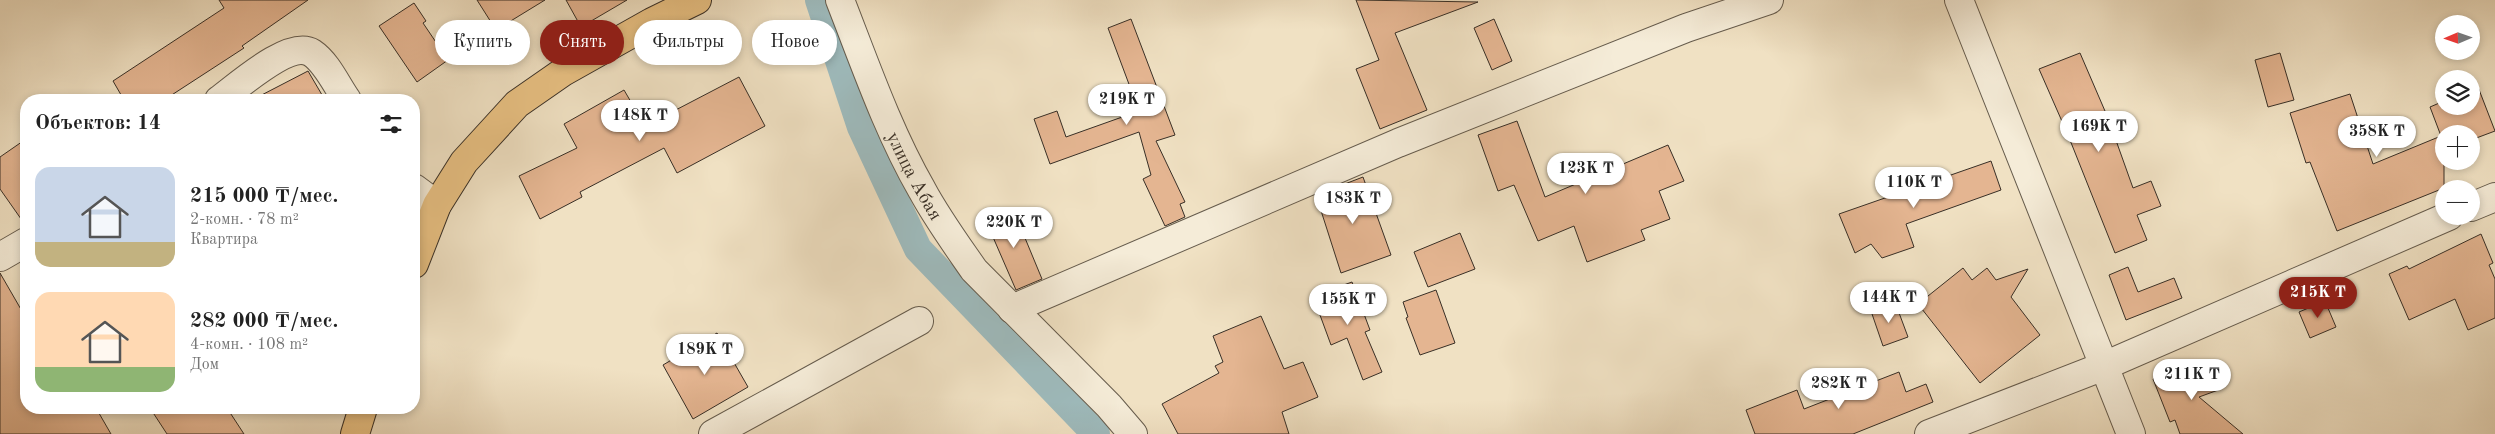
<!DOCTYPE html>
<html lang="ru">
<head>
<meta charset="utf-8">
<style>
  :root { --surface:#fff; --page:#f2f2f2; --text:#222; --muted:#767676; --accent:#8f2418 }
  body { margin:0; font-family:"Old Standard TT",serif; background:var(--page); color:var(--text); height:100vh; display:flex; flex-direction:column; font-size:19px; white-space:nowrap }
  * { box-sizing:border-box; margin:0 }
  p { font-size:16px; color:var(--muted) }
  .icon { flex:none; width:28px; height:28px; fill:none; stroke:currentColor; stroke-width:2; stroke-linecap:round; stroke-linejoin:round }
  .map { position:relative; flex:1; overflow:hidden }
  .details { position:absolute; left:20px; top:94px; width:400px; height:320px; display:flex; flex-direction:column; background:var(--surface); border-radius:20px; box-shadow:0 2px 8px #0003 }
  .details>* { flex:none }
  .hud { position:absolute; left:435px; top:20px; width:475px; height:45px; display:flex; gap:10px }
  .needle { width:32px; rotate:268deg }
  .buttons { position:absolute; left:2435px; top:15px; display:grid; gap:10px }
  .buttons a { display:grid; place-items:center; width:45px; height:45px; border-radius:50%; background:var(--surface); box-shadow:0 2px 8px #0003; font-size:25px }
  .price { position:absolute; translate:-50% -42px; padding:0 11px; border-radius:18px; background:#fff; color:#222; font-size:16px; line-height:32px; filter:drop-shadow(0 1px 2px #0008) }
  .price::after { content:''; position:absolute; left:50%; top:30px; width:15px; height:11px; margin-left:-8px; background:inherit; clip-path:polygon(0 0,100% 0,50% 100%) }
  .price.active { background:var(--accent); color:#fff }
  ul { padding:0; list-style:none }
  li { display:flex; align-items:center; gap:15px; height:125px; padding:0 15px }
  li span { display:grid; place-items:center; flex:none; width:140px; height:100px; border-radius:15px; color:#555 }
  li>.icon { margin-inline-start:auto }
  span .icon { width:60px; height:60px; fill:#fffc; stroke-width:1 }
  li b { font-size:21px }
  h2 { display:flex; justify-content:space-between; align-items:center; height:60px; padding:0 15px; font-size:21px }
  .chip { padding:0 18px; border-radius:22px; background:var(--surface); box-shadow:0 2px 8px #0003; font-size:18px; line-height:45px }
  .chip.active { background:var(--accent); color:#fff }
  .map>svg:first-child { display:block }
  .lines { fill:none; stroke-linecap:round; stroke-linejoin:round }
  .canal { stroke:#9ebbbd; stroke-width:28 }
  .building { fill:#e4b591; stroke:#382f26 }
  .minor-casing { stroke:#665c4d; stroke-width:30 }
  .major-casing { stroke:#382f26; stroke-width:30 }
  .minor { stroke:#f5ecd8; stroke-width:28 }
  .major { stroke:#e8c082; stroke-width:28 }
  .labels { text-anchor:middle; stroke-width:4; stroke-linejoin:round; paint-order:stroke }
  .street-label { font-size:19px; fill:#382f26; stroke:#f5ecd8 }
</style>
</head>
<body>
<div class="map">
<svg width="2495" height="434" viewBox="0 0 2495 434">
  <rect width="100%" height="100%" fill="#f0e1c3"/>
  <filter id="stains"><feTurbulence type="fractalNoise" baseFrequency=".004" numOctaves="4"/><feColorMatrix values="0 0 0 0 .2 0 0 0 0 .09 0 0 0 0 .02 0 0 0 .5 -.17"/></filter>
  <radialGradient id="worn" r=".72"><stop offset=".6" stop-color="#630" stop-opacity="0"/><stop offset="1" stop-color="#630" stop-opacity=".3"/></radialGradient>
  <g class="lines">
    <path class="canal" d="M 819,0 L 861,127 L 918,249 L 1096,434"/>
  </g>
  <path class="building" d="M 219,0 L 308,0 L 242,46 L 244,48 L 164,100 L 124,100 L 113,81 L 224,8 Z
    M 477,0 L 545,0 L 496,30 Z
    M 566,0 L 627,0 L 581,27 Z
    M 1356,0 L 1478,2 L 1395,33 L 1427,110 L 1380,129 L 1356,69 L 1379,60 Z
    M 414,3 L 426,21 L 423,23 L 448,60 L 417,82 L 379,26 Z
    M 1131,19 L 1175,135 L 1156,141 L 1185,202 L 1180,204 L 1185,217 L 1165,226 L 1143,179 L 1151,175 L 1139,132 L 1050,164 L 1034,119 L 1057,111 L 1066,137 L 1139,111 L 1108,28 Z
    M 1494,19 L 1512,61 L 1492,70 L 1474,28 Z
    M 2080,53 L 2108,118 L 2133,188 L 2151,181 L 2161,206 L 2137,215 L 2147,240 L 2115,253 L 2068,135 L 2039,69 Z
    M 2280,53 L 2294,100 L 2268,107 L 2255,60 Z
    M 308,71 L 325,100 L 252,100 Z
    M 739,77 L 765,126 L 677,173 L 664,148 L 580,192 L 582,197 L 540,219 L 519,176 L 577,148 L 564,124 L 624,90 L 645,126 Z
    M 2478,87 L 2495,131 L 2471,140 L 2471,134 L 2444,134 L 2444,188 L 2337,231 L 2310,162 L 2306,163 L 2290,113 L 2350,94 L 2373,164 L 2441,136 L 2430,107 L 2444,101 L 2444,106 L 2471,106 L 2471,90 Z
    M 1517,121 L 1545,197 L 1668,145 L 1684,181 L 1659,191 L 1670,219 L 1641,230 L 1645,240 L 1587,262 L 1574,226 L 1538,241 L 1514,185 L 1498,191 L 1478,135 Z
    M 26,139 L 26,226 L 0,189 L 0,157 Z
    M 1991,161 L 2001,190 L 1906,224 L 1914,247 L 1882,258 L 1871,244 L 1855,253 L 1839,214 Z
    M 1363,177 L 1391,255 L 1341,273 L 1316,195 Z
    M 1013,209 L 1042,279 L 1016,290 L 986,221 Z
    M 1460,233 L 1475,269 L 1428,287 L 1414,252 Z
    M 2481,234 L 2493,263 L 2489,265 L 2495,279 L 2495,318 L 2468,330 L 2455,299 L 2409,320 L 2389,274 L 2407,266 L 2409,269 Z
    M 2128,267 L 2138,292 L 2174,278 L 2182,298 L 2126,320 L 2109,275 Z
    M 1963,268 L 1972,280 L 1987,268 L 1996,280 L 2028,269 L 2011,297 L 2040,335 L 1980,383 L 1918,304 Z
    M 0,273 L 26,318 L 26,408 L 96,408 L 111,434 L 0,434 Z
    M 1352,282 L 1370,330 L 1365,332 L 1382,372 L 1363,380 L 1347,338 L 1331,345 L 1313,296 Z
    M 1436,290 L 1455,343 L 1420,355 L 1406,318 L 1408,317 L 1403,302 Z
    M 2325,301 L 2336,327 L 2310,338 L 2299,312 Z
    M 1895,302 L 1908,337 L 1883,346 L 1871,311 Z
    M 1261,316 L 1284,369 L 1303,362 L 1318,397 L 1282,412 L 1289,434 L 1178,434 L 1162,404 L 1219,373 L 1215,366 L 1223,362 L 1213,336 Z
    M 717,333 L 748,387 L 693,419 L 663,365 Z
    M 2192,364 L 2195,370 L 2211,364 L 2221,389 L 2199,397 L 2243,434 L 2180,434 L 2175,420 L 2170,422 L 2153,379 Z
    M 1899,372 L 1906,392 L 1926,384 L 1933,402 L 1853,434 L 1755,434 L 1746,410 L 1797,390 L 1804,409 Z
    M 150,408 L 227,408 L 244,434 L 167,434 Z"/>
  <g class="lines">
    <g class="minor-casing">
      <g id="minor">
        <path id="s1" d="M 840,0 C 865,64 888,131 922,190 C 937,218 956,244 974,270 L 1109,406 L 1133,434"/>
        <path d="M 1959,0 L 2131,434"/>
        <path d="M 219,100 C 237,87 290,39 312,53 C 327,63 337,86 347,100"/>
        <path d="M 414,188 L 437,205"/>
        <path d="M 2471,207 L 2495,197"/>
        <path d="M 0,257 L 26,242"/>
        <path d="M 1012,309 L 1398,143 L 1686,28 L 1769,0"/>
        <path d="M 713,434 L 919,321"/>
        <path d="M 1929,434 L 2104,366 L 2449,216"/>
      </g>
    </g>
    <g class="major-casing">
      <path id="major" d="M 414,264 L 437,205 L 464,162 L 517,104 L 563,72 L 652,22 L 697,0
        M 355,434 L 363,408"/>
    </g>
    <use href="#minor" class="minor"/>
    <use href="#major" class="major"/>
  </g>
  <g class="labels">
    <g class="street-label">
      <text dy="7" stroke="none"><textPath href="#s1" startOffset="191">улица Абая</textPath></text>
    </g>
  </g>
  <rect width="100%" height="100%" filter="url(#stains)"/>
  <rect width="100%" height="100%" fill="url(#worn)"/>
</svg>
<div class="buttons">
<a><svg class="needle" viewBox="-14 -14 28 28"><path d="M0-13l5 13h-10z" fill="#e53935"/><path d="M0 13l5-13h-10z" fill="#767676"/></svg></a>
<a><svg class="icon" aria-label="layers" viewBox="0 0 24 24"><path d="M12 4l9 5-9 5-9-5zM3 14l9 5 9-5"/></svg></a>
<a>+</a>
<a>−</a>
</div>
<b class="price" style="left:1127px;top:126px">219K ₸</b>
<b class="price" style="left:640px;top:142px">148K ₸</b>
<b class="price" style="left:2099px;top:153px">169K ₸</b>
<b class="price" style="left:2377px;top:158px">358K ₸</b>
<b class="price" style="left:1586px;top:195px">123K ₸</b>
<b class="price" style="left:1914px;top:209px">110K ₸</b>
<b class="price" style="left:1353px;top:225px">183K ₸</b>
<b class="price" style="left:1014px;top:249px">220K ₸</b>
<b class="price active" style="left:2318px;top:319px">215K ₸</b>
<b class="price" style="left:1889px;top:324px">144K ₸</b>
<b class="price" style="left:1348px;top:326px">155K ₸</b>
<b class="price" style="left:705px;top:376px">189K ₸</b>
<b class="price" style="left:2192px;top:401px">211K ₸</b>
<b class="price" style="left:1839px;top:410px">282K ₸</b>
<div class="hud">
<a class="chip">Купить</a>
<a class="chip active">Снять</a>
<a class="chip">Фильтры</a>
<a class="chip">Новое</a>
</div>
<section class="details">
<h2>Объектов: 14<svg class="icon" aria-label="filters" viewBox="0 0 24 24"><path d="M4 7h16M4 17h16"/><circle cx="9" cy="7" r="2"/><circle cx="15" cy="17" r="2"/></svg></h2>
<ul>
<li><span style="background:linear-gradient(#c9d6e8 75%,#c2b280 0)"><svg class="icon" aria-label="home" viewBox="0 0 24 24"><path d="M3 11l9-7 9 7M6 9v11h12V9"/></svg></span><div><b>215 000 ₸/мес.</b><p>2-комн. · 78 m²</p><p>Квартира</p></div></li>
<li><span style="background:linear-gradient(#ffd9b3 75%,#8fb573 0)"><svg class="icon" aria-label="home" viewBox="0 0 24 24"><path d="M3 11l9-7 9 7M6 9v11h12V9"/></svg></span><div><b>282 000 ₸/мес.</b><p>4-комн. · 108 m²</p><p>Дом</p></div></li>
</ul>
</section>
</div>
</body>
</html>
